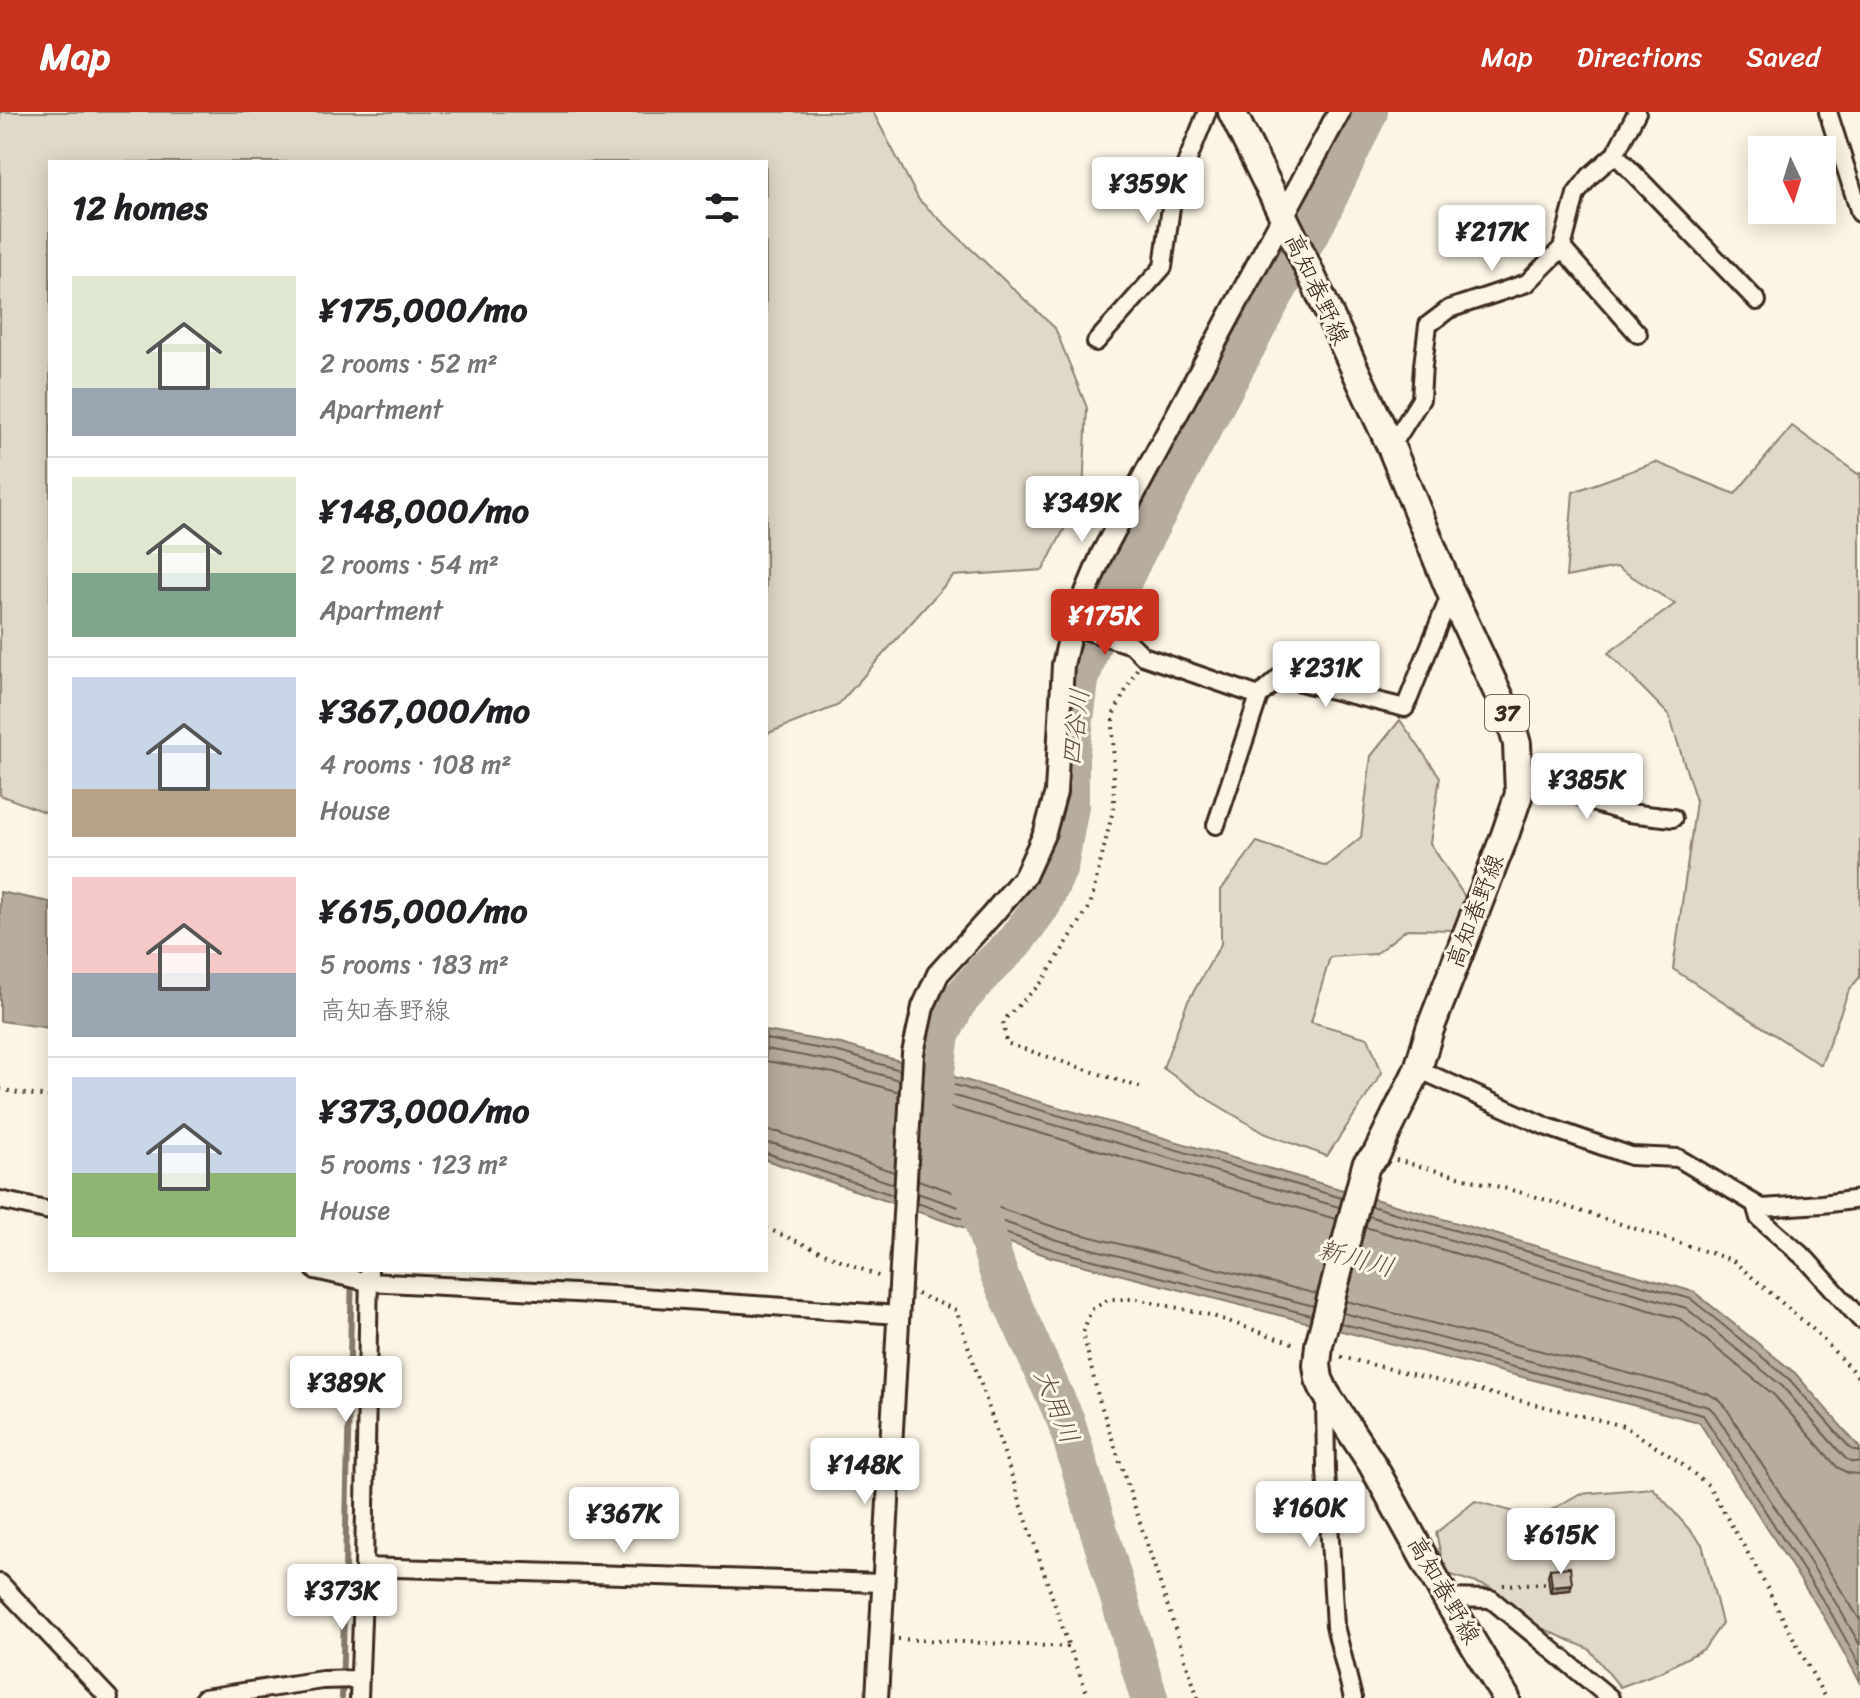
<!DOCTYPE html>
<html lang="en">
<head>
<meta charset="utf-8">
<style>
  :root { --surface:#fff; --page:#f2f2f2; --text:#202124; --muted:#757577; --line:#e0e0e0; --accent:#c8321e }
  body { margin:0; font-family:Sriracha,"Klee One",sans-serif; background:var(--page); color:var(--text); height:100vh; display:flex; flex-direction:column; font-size:30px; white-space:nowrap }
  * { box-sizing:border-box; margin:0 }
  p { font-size:26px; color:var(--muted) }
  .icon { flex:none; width:44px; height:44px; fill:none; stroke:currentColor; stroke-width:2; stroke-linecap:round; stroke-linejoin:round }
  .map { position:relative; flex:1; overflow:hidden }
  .drawer { position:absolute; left:48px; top:48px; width:720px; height:1112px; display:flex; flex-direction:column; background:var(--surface); border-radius:0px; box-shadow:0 4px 20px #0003 }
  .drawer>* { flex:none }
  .needle { width:52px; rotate:176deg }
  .buttons { position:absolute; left:1748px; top:24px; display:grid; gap:16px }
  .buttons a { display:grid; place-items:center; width:88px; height:88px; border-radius:0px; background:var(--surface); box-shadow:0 4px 20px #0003; font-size:40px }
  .price { position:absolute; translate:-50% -68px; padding:0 18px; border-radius:8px; background:#fff; color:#222; font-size:26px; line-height:52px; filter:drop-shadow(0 2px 4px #0008) }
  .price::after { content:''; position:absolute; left:50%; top:48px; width:24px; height:18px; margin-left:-12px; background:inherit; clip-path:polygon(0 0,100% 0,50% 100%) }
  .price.selected { background:var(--accent); color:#fff }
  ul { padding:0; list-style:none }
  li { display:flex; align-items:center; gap:24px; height:200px; padding:0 24px }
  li+li { border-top:2px solid var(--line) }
  li span { display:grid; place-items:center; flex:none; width:224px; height:160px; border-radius:0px; color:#555 }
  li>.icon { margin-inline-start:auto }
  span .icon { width:96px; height:96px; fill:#fffc; stroke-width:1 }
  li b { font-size:34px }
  h2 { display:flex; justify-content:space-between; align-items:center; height:96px; padding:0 24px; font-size:34px }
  header { display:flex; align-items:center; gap:48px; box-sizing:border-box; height:112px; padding:0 40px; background:var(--accent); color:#fff }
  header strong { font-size:38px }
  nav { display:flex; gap:44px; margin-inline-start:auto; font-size:28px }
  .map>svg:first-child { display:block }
  .green { fill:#e0d8c8; stroke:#8e8173; stroke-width:2 }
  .water { fill:#b7ad9e; stroke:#85796b; stroke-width:2 }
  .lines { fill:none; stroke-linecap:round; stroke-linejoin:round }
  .shore { stroke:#6d5e51; stroke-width:2 }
  .stream { stroke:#85796b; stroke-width:6 }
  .river { stroke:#b7ad9e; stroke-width:38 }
  .minor-casing { stroke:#3b2a1e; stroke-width:22 }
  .tertiary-casing { stroke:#3b2a1e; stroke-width:26 }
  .primary-casing { stroke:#3b2a1e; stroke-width:32 }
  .path { stroke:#3b2a1e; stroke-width:4; stroke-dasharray:2 6; stroke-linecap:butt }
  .minor { stroke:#fcf5e5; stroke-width:16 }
  .tertiary { stroke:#fcf5e5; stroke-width:20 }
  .primary { stroke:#fcf5e5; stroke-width:26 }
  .wall { fill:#afa79a; stroke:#3b2a1e; stroke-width:2 }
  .shaded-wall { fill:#8f887d; stroke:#3b2a1e; stroke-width:2 }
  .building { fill:#ccc2b3; stroke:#3b2a1e; stroke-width:2 }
  .labels { text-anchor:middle; stroke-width:6; stroke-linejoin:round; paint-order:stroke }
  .shield { fill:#fcf5e5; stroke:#75675a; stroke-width:2 }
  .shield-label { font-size:22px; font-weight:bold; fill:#3b2a1e }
  .street-label { font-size:24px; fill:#3b2a1e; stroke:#fcf5e5 }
  .water-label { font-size:26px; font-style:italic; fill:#605144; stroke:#fcf5e5 }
</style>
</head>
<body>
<header>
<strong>Map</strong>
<nav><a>Map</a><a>Directions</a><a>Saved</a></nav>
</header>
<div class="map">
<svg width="1860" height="1586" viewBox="0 0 1860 1586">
  <rect width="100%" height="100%" fill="#fcf5e5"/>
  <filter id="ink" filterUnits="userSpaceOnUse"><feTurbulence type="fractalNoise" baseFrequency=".0125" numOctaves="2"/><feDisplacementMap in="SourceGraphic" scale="16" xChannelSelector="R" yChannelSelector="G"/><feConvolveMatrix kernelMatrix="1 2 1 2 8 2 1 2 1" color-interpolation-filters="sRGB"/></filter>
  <g filter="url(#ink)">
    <path class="green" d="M 0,0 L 873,0 L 919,88 L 1055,216 L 1087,296 L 1083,381 L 1043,458 L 953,464 L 837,594 L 766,622 L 766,50 L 50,50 L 50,698 L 44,700 L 0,683 Z
      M 1792,314 L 1858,362 L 1860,361 L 1860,865 L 1849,878 L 1821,953 L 1673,857 L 1696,689 L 1669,603 L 1608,541 L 1675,492 L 1617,455 L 1566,465 L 1573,380 L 1656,350 L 1735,382 Z
      M 1400,608 L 1440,665 L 1430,731 L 1465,785 L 1455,818 L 1407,817 L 1375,842 L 1330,845 L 1311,910 L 1368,926 L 1382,961 L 1327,1044 L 1266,1022 L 1209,988 L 1163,956 L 1187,891 L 1221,832 L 1221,778 L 1257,730 L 1326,754 L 1361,725 L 1371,644 Z
      M 1653,1376 L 1702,1432 L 1722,1511 L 1704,1537 L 1660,1560 L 1620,1575 L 1589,1537 L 1539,1515 L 1489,1475 L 1445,1461 L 1436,1421 L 1475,1389 L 1537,1406 L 1579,1382 Z"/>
    <path class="water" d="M 0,780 L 50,790 L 50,916 L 0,909 Z
      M 766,919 L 841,932 L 1694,1180 L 1795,1261 L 1860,1336 L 1860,1570 L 1824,1505 L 1699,1310 L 1051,1145 L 766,1048 Z"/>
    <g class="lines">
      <path class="shore" d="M 766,927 L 839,940 L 900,958
        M 766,937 L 837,950 L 899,968
        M 766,949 L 834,961 L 899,980
        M 924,964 L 1342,1086
        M 923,975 L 1339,1095
        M 922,987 L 1336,1107
        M 766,1019 L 778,1020 L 894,1060
        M 766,1031 L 775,1032 L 894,1072
        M 766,1041 L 893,1083
        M 918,1068 L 1060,1117 L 1317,1182
        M 917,1081 L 1057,1128 L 1314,1194
        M 917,1091 L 1054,1138 L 1311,1203
        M 1371,1094 L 1691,1187 L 1789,1267 L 1851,1337 L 1860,1340
        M 1368,1104 L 1686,1196 L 1782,1274 L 1845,1346 L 1852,1350 L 1860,1350
        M 1365,1115 L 1680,1207 L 1774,1283 L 1837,1355 L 1848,1361 L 1860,1362
        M 1346,1189 L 1706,1281 L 1718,1287 L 1725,1294 L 1860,1508
        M 1343,1201 L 1709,1295 L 1715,1301 L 1839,1496 L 1860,1533
        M 1340,1211 L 1703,1303 L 1831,1501 L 1860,1553"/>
      <path class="stream" d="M 342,1586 L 352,1158"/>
      <path class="river" d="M 929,1009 L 941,923 L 957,891 L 984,860 L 1014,831 L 1042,793 L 1059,755 L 1070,694 L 1070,646 L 1080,569 L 1091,535 L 1135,444 L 1270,191 L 1318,108 L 1369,0
        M 971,1076 L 974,1080 L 998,1160 L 1066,1309 L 1149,1586"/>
      <g class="minor-casing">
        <path id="minor" d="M 1828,0 L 1860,101
          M 1615,42 L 1757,189
          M 1562,136 L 1638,222
          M 1096,230 L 1163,155 L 1172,87 L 1207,0
          M 1391,335 L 1421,287 L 1423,253 L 1428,213 L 1449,197 L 1527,171 L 1562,136 L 1576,82 L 1590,64 L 1615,42 L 1637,0
          M 1072,514 L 1132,533 L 1143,544 L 1259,584 L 1280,565 L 1405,596 L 1451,481
          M 1519,655 L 1595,691 L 1628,701 L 1673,706
          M 1216,713 L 1259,584
          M 1418,957 L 1545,1014 L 1631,1044 L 1678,1046 L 1762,1096 L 1822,1092 L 1860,1087
          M 0,1088 L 50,1099
          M 1755,1092 L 1759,1106 L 1807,1148 L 1860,1207
          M 315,1158 L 368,1170 L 613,1183 L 898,1203
          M 1325,1282 L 1326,1358 L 1335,1514 L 1353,1586
          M 364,1455 L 883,1471
          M 0,1471 L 109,1586
          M 1446,1486 L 1491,1487 L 1610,1586
          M 204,1586 L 322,1568 L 360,1567
          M 359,1586 L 364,1455 L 369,1158"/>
      </g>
      <g class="tertiary-casing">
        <path id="tertiary" d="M 877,1586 L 913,941 L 923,895 L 938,862 L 991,804 L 1025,764 L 1045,720 L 1056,680 L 1063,553 L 1072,514 L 1102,442 L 1339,0"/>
      </g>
      <g class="primary-casing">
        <path id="primary" d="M 1232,0 L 1294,126 L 1391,335 L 1451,481 L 1510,607 L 1517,632 L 1519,682 L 1505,723 L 1430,917 L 1418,957 L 1376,1043 L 1366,1053 L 1319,1233 L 1317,1253 L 1319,1267 L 1325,1280 L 1372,1352 L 1446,1486 L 1506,1586"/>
      </g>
      <path class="path" d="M 1137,557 L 1113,603 L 1114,694 L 1090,794 L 1042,870 L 1003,909 L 1006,931 L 1142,976
        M 0,977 L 18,981 L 50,985
        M 1396,1048 L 1534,1084 L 1732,1148 L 1816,1220 L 1860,1267
        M 766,1116 L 880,1165
        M 917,1182 L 956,1198 L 1069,1535
        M 1341,1245 L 1624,1314 L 1678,1349 L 1708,1373 L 1756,1455 L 1825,1586
        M 1503,1473 L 1549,1471
        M 898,1527 L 1069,1535 L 1089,1586
        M 1198,1586 L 1098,1284 L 1083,1221 L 1091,1198 L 1109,1187 L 1137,1187 L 1210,1203 L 1298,1233"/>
      <use href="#minor" class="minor"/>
      <use href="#tertiary" class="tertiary"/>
      <use href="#primary" class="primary"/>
    </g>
    <path class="wall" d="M 1550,1457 L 1570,1478 L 1550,1480 L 1548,1463 Z"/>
    <path class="shaded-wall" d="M 1572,1472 L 1570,1478 L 1550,1480 L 1552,1474 Z"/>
    <path class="building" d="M 1570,1455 L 1572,1472 L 1552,1474 L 1550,1457 Z"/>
  </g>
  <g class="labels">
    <rect class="shield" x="1485" y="583" width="44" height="36" rx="6"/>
    <g class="shield-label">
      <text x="1507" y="609">37</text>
    </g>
    <g class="street-label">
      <text transform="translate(1317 177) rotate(65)" y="8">高知春野線</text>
      <text transform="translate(1475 799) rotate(-69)" y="8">高知春野線</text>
      <text transform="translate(1444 1478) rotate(60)" y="8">高知春野線</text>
    </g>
    <g class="water-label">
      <text transform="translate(1075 615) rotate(-83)" y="9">四谷川</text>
      <text transform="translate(1356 1146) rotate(15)" y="9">新川川</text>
      <text transform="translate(1057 1294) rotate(68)" y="9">大用川</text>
    </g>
  </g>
</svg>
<div class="buttons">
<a><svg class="needle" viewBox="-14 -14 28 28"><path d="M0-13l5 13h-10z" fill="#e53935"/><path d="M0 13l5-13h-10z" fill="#757577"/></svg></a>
</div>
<b class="price" style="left:1148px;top:113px">¥359K</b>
<b class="price" style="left:1492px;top:161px">¥217K</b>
<b class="price" style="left:1082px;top:432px">¥349K</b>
<b class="price selected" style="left:1105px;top:545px">¥175K</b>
<b class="price" style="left:1326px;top:597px">¥231K</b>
<b class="price" style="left:1587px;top:709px">¥385K</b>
<b class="price" style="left:346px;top:1312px">¥389K</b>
<b class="price" style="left:865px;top:1394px">¥148K</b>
<b class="price" style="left:1310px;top:1437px">¥160K</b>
<b class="price" style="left:624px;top:1443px">¥367K</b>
<b class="price" style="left:1561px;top:1464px">¥615K</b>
<b class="price" style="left:342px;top:1520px">¥373K</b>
<section class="drawer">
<h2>12 homes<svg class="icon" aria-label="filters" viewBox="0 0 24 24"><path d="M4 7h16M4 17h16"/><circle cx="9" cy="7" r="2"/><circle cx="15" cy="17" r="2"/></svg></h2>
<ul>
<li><span style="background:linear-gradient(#dfe7d0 70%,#9aa5b1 0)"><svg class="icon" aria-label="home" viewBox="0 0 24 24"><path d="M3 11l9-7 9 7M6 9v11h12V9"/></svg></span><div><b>¥175,000/mo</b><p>2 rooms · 52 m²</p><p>Apartment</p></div></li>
<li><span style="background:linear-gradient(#dfe7d0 60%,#7fa58c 0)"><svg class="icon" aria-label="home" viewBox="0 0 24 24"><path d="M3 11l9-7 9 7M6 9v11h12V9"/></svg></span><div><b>¥148,000/mo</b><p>2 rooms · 54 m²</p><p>Apartment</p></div></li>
<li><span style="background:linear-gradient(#c9d6e8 70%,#b9a48a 0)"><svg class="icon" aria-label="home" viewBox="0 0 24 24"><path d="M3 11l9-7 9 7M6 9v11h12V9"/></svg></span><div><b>¥367,000/mo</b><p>4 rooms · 108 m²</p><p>House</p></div></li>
<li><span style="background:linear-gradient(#f6c9c9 60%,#9aa5b1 0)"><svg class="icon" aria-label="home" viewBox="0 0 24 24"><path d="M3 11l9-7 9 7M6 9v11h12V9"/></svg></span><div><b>¥615,000/mo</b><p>5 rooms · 183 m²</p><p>高知春野線</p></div></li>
<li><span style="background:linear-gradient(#c9d6e8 60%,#8fb573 0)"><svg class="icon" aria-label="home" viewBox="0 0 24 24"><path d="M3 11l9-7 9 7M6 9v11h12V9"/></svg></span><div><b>¥373,000/mo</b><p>5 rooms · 123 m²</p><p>House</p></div></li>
</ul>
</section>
</div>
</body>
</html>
